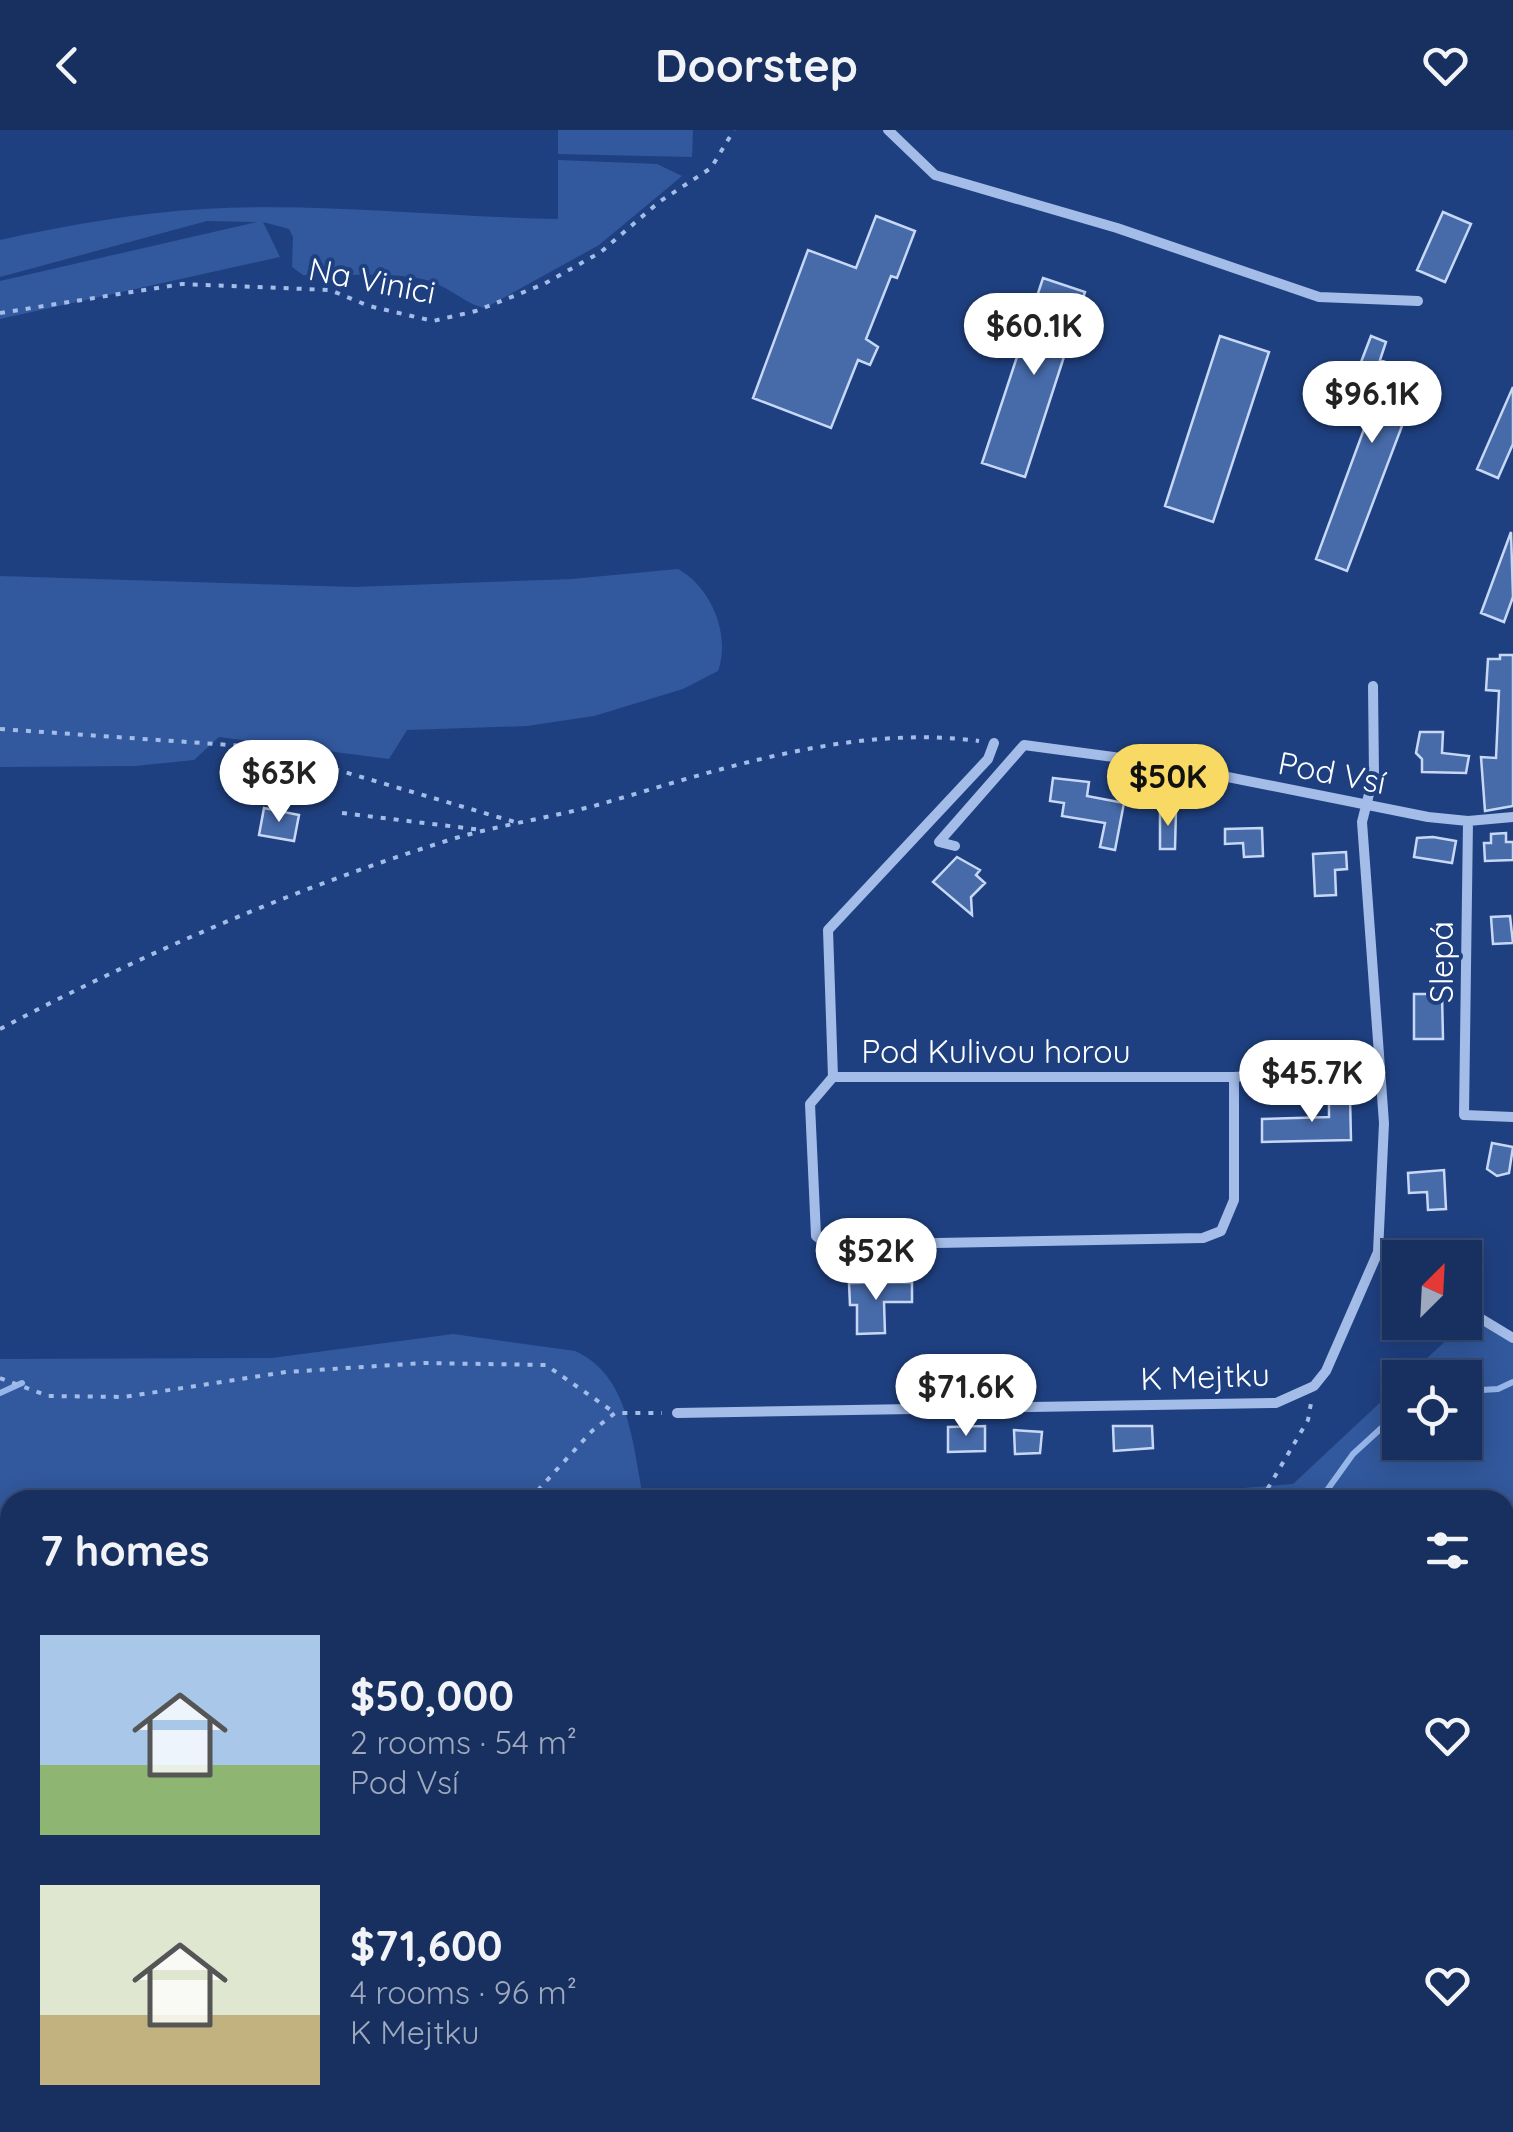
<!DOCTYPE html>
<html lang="en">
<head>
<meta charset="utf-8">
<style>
  :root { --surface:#173060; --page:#243c69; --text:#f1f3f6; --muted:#9ea9bd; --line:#364b75; --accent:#f7d963 }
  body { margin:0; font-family:Quicksand,sans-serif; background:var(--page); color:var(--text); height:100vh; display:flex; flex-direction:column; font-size:38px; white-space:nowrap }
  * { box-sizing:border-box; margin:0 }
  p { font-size:32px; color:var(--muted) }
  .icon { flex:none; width:55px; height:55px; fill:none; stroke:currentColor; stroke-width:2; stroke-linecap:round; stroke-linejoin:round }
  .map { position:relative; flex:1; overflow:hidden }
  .details { position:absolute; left:0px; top:1360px; width:1515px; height:642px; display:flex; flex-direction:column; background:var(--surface); border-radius:30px 30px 0 0; box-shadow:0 5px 25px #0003,0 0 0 2px var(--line) }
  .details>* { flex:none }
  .needle { width:65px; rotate:24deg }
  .controls { position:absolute; left:1382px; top:1110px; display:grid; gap:20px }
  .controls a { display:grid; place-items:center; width:100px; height:100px; border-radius:0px; background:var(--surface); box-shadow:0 5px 25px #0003,0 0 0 2px var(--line); font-size:50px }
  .price { position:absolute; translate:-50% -85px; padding:0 22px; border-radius:35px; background:#fff; color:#222; font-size:32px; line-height:65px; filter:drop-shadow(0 2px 5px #0008) }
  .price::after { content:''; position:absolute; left:50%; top:60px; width:30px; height:22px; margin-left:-15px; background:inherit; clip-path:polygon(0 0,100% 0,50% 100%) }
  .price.selected { background:var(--accent); color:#111 }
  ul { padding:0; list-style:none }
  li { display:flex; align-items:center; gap:30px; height:250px; padding:0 40px }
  li span { display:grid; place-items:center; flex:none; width:280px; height:200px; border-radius:0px; color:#555 }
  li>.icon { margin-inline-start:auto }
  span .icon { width:120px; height:120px; fill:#fffc; stroke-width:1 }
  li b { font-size:42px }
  h2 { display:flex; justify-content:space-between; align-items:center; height:120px; padding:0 40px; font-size:42px }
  header { display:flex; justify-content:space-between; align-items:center; height:130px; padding:0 40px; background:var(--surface); font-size:45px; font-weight:800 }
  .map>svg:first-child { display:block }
  .green { fill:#32599e }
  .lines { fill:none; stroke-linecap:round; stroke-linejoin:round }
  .stream { stroke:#97b6ea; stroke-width:6 }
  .building { fill:#476aa9; stroke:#c7d8f6; stroke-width:2.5 }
  .path { stroke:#a3bce8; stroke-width:4; stroke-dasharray:5 8; stroke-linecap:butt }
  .street { stroke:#a3bce8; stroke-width:10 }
  .labels { text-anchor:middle; stroke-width:8; stroke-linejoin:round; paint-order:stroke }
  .street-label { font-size:32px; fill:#fff; stroke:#1f4080 }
</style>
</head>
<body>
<header><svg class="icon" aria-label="back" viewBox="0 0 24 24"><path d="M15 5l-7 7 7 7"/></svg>Doorstep<svg class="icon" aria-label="heart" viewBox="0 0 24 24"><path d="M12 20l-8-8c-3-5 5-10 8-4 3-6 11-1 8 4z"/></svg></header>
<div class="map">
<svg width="1513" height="2002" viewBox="0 0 1513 2002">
  <rect width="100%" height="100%" fill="#1f4080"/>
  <path class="green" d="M 558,0 L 693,0 L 692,27 L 558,24 Z
    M 558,30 L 657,34 L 682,46 L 599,115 L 485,178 C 466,175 447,154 422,149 C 386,141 341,147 303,145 L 292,137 L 293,107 L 289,99 L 263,92 L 280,127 L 0,189 L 0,151 L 257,92 L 207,91 L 0,147 L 0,110 C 67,95 136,83 205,79 C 323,72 441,87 558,89 Z
    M 678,439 C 711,457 731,505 718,541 L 683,559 L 594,586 L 527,596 L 407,600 L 389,629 L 219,607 L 194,630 L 135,636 L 0,637 L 0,446 L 354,457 L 572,449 Z
    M 1471,1187 L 1513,1205 L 1513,2002 L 0,2002 L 0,1229 L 272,1228 L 453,1204 L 575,1221 C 631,1246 632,1316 644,1370 L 10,1370 L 10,1992 L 1505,1992 L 1505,1370 L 1088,1370 L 1293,1354 L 1400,1254 L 1400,1312 L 1465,1312 L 1465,1248 L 1407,1247 Z"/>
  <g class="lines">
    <path class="stream" d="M 1465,1261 L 1498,1259 L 1513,1252
      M 0,1263 L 22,1253
      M 1320,1370 L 1353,1324 L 1400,1281
      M 206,1992 L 210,2002"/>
  </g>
  <path class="building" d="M 1443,82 L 1471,94 L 1445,152 L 1417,140 Z
    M 876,86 L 915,101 L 897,148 L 891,146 L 866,209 L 878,217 L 870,235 L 858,230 L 831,298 L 753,268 L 808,120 L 856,138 Z
    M 1043,148 L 1085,162 L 1025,347 L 982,333 Z
    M 1220,206 L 1269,222 L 1213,392 L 1165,376 Z
    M 1371,206 L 1386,212 L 1380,230 L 1435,251 L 1423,283 L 1405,288 L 1347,441 L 1316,429 L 1370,283 L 1345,274 Z
    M 1513,257 L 1513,314 L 1498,348 L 1477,339 Z
    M 1511,402 L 1513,467 L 1504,492 L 1481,483 Z
    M 1500,525 L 1513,525 L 1513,676 L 1485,681 L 1481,627 L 1496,628 L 1499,561 L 1486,560 L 1488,529 L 1500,529 Z
    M 1420,602 L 1443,602 L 1442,623 L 1469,626 L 1466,643 L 1422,642 L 1422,629 L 1416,623 Z
    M 1053,648 L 1089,652 L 1087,666 L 1124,673 L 1115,720 L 1100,717 L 1105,693 L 1062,686 L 1064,673 L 1050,671 Z
    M 264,678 L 299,685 L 294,711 L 259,705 Z
    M 1160,680 L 1176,680 L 1175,719 L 1160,719 Z
    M 1262,698 L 1263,726 L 1244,727 L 1243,713 L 1225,714 L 1225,699 Z
    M 1506,703 L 1506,712 L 1513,712 L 1513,730 L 1485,731 L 1484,713 L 1491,713 L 1491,704 Z
    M 1433,707 L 1456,711 L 1452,733 L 1414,727 L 1417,708 Z
    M 1346,722 L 1347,739 L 1335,740 L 1336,765 L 1315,766 L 1313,724 Z
    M 957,727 L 980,740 L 976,745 L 985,753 L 971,767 L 972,785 L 933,752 Z
    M 1510,786 L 1513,813 L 1493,814 L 1491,787 Z
    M 1414,864 L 1442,864 L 1443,909 L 1414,909 Z
    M 1329,966 L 1350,966 L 1351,1010 L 1262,1012 L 1262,989 L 1329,987 Z
    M 1492,1013 L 1513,1017 L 1509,1043 L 1497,1046 L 1487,1039 Z
    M 1444,1040 L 1446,1079 L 1428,1080 L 1427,1062 L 1409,1063 L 1408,1043 Z
    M 912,1152 L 912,1172 L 884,1172 L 885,1203 L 857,1204 L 857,1175 L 850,1175 L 849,1153 Z
    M 985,1296 L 985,1321 L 948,1322 L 948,1297 Z
    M 1113,1296 L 1152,1296 L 1153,1318 L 1114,1321 Z
    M 1014,1300 L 1042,1302 L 1040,1323 L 1015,1324 Z"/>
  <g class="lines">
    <path class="path" d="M 0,183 L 182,154 L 330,160 L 369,176 L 433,191 L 476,181 L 544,154 L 601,122 L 659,72 L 711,38 L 734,0
      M 0,599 L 259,617 L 515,692
      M 342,683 L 482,700
      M 0,899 C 142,824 293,759 446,711 C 497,695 550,688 601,674 C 721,639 853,594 979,611
      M 0,1248 L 48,1266 L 124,1267 L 286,1242 L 424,1233 L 546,1235 L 615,1283
      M 529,1370 L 592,1301 L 615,1283 L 662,1283
      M 1261,1370 L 1308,1290 L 1311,1273
      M 1505,1480 L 1513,1484
      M 1505,1592 L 1513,1591
      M 0,1657 L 10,1664
      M 1505,1760 L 1513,1752
      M 217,1992 L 226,2002
      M 1460,1992 L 1461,2002"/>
    <path class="street" d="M 888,0 L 935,45 L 1117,98 L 1319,167 L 1418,171
      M 1468,691 L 1464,985 L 1513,987
      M 955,716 L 939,712 L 1024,615 L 1158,633 L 1428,687 L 1468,691 L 1513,687
      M 833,947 L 828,800 L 988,629 L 994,613
      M 1234,947 L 1234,1070 L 1221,1101 L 1203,1108 L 828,1115 L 816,1106 L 810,974 L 833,947 L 1234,947 L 1379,937
      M 1378,1122 L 1400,1138
      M 1465,1179 L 1513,1208
      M 677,1283 L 1276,1273 L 1314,1256 L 1326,1241 L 1378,1122 L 1384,993 L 1362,692 L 1374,644 L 1373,556"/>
  </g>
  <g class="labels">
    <g class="street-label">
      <text transform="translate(372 151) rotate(11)" y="11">Na Vinici</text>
      <text transform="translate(1332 643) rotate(11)" y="11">Pod Vsí</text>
      <text transform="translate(1442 832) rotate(-90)" y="11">Slepá</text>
      <text x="996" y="933">Pod Kulivou horou</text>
      <text transform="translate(1205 1247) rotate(-2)" y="11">K Mejtku</text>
    </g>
  </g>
</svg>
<div class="controls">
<a><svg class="needle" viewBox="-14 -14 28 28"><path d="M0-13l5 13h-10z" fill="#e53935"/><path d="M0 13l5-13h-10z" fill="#9ea9bd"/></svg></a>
<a><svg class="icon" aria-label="locate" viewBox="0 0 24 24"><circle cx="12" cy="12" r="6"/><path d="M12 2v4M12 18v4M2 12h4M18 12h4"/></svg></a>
</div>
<b class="price" style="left:1034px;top:248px">$60.1K</b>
<b class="price" style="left:1372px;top:316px">$96.1K</b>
<b class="price" style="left:279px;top:695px">$63K</b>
<b class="price selected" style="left:1168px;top:699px">$50K</b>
<b class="price" style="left:1312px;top:995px">$45.7K</b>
<b class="price" style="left:876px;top:1173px">$52K</b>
<b class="price" style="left:966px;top:1309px">$71.6K</b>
<section class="details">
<h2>7 homes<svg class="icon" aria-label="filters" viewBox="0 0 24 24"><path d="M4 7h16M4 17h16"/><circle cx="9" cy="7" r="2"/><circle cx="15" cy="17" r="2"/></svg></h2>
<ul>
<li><span style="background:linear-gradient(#a9c7e8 65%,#8fb573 0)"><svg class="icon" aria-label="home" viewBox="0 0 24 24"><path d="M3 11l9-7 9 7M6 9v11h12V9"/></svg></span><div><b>$50,000</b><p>2 rooms · 54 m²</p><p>Pod Vsí</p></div><svg class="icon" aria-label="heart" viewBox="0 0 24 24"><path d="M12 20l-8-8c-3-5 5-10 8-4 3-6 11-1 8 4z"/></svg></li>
<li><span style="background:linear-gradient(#dfe7d0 65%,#c2b280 0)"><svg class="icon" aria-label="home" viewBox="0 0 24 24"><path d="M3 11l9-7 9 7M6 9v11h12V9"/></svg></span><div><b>$71,600</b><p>4 rooms · 96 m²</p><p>K Mejtku</p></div><svg class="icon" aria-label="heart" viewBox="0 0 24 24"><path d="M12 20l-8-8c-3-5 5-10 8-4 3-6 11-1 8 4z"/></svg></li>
</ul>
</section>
</div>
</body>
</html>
